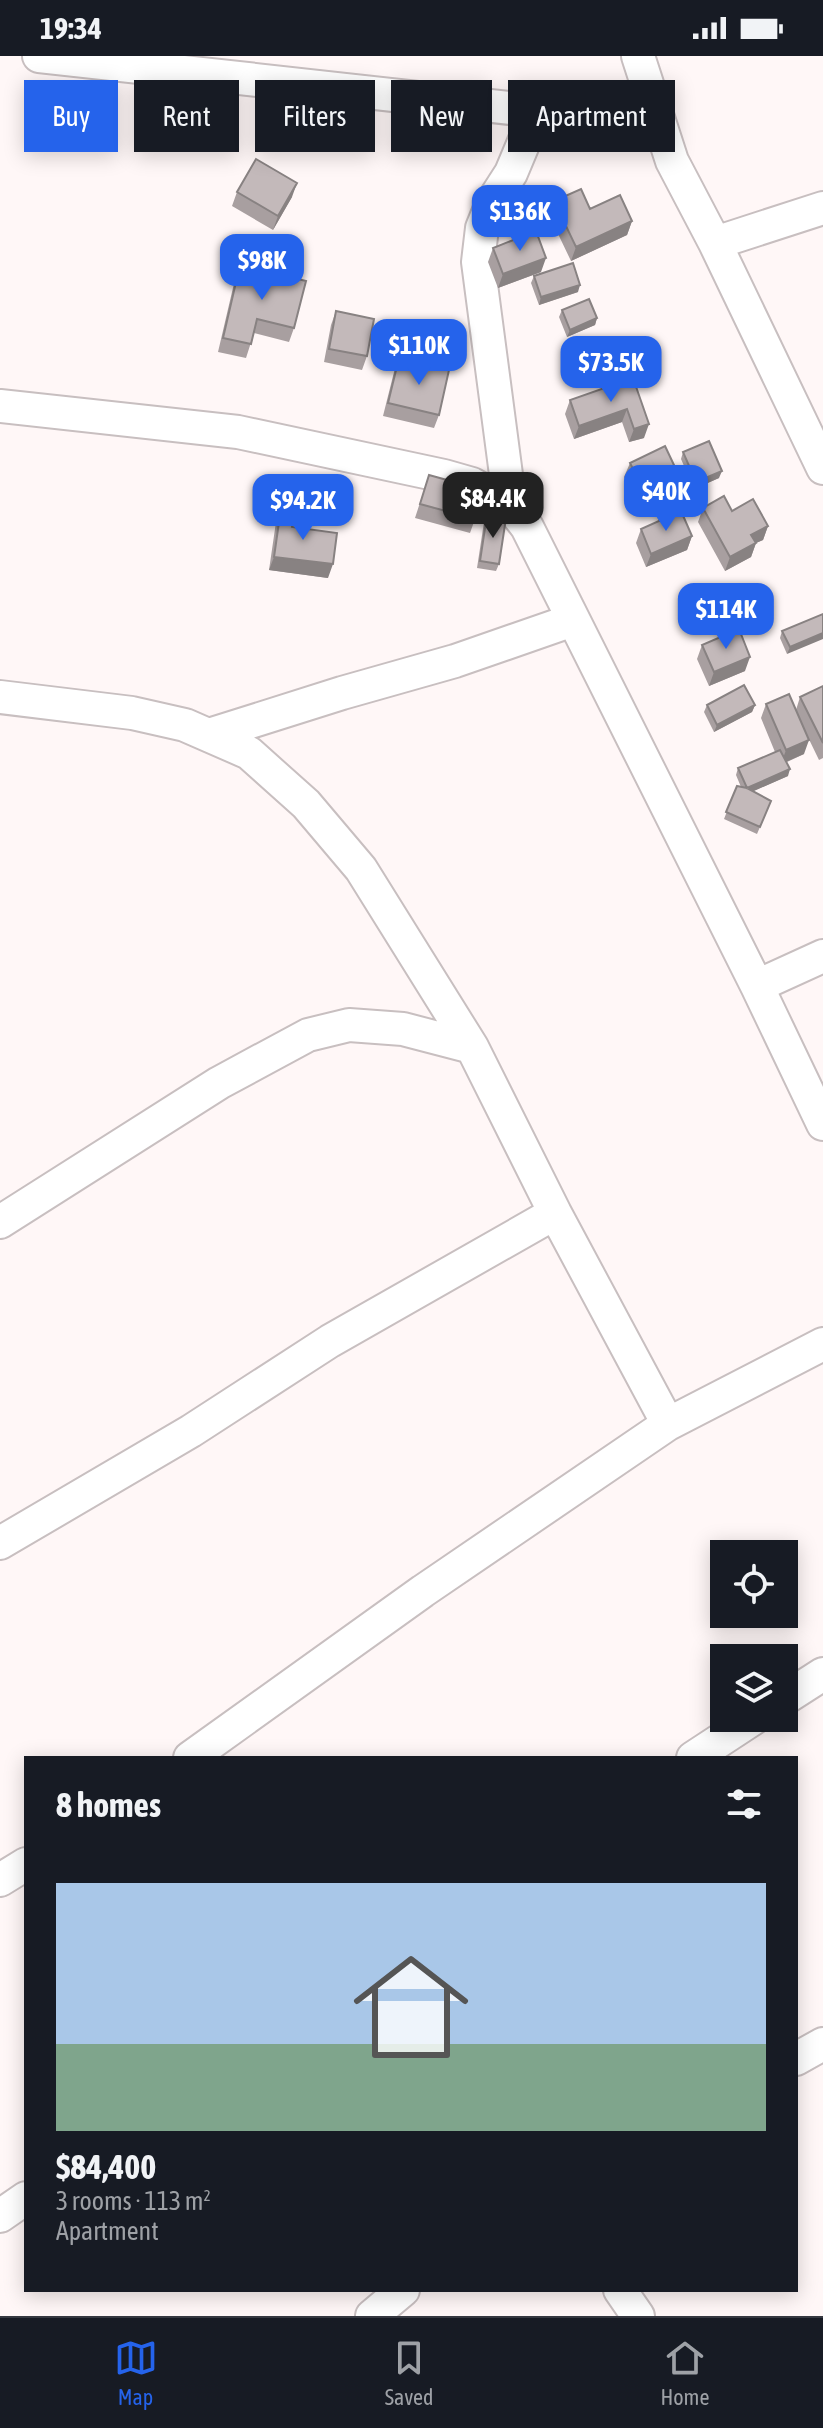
<!DOCTYPE html>
<html lang="en">
<head>
<meta charset="utf-8">
<style>
  :root { --surface:#171b24; --page:#20242c; --text:#f1f3f6; --muted:#9ea1a6; --line:#363941; --accent:#2563eb }
  body { margin:0; font-family:"Asap Condensed",sans-serif; background:var(--page); color:var(--text); height:100vh; display:flex; flex-direction:column; font-size:30px; white-space:nowrap }
  * { box-sizing:border-box; margin:0 }
  p { font-size:26px; color:var(--muted) }
  .icon { flex:none; width:44px; height:44px; fill:none; stroke:currentColor; stroke-width:2; stroke-linecap:round; stroke-linejoin:round }
  .map { position:relative; flex:1; overflow:hidden }
  .side { position:absolute; left:24px; top:1700px; width:774px; height:536px; display:flex; flex-direction:column; background:var(--surface); border-radius:0px; box-shadow:0 4px 20px #0003 }
  .side>* { flex:none }
  .banner { position:absolute; left:24px; top:24px; width:776px; height:72px; display:flex; gap:16px }
  .buttons { position:absolute; left:710px; top:1484px; display:grid; gap:16px }
  .buttons a { display:grid; place-items:center; width:88px; height:88px; border-radius:0px; background:var(--surface); box-shadow:0 4px 20px #0003; font-size:40px }
  .price { position:absolute; translate:-50% -68px; padding:0 18px; border-radius:16px; background:var(--accent); color:#fff; font-size:26px; line-height:52px; filter:drop-shadow(0 2px 4px #0008) }
  .price::after { content:''; position:absolute; left:50%; top:48px; width:24px; height:18px; margin-left:-12px; background:inherit; clip-path:polygon(0 0,100% 0,50% 100%) }
  .price.selected { background:#222; color:#fff }
  ul { padding:0; list-style:none }
  li { display:grid; align-content:center; gap:16px; height:424px; padding:0 32px }
  li+li { border-top:2px solid var(--line) }
  li span { display:grid; place-items:center; height:248px; border-radius:0px; color:#555 }
  li>.icon { margin-inline-start:auto }
  span .icon { width:144px; height:144px; fill:#fffc; stroke-width:1 }
  li b { font-size:34px }
  h2 { display:flex; justify-content:space-between; align-items:center; height:96px; padding:0 32px; font-size:34px }
  .pill { padding:0 28px; border-radius:0px; background:var(--surface); box-shadow:0 4px 20px #0003; font-size:28px; line-height:72px }
  .pill.selected { background:var(--accent); color:#fff }
  .status { display:flex; justify-content:space-between; align-items:center; height:56px; padding:0 40px; background:var(--surface); direction:ltr }
  .status svg { height:22px; fill:currentColor }
  .dock { display:flex; justify-content:space-around; align-items:center; height:112px; border-top:2px solid var(--line); background:var(--surface); font-size:22px; color:var(--muted) }
  .dock a { display:grid; justify-items:center; gap:4px }
  .dock .selected { color:var(--accent) }
  .map>svg:first-child { display:block }
  .lines { fill:none; stroke-linecap:round; stroke-linejoin:round }
  .minor-casing { stroke:#c8bfc0; stroke-width:36 }
  .minor { stroke:#fff; stroke-width:32 }
  .wall { fill:#a89fa0 }
  .shaded-wall { fill:#888282 }
  .building { fill:#c3b9ba; stroke:#888282; stroke-width:2 }
</style>
</head>
<body>
<div class="status"><b>19:34</b><svg viewBox="0 0 49 12"><path d="M0 12V9h3v3zM5 12V6h3v6zM10 12V3h3v9zM15 12V0h3v12zM26 1h20v11H26zM47 4h2v5h-2z"/></svg></div>
<div class="map">
<svg width="823" height="2260" viewBox="0 0 823 2260">
  <rect width="100%" height="100%" fill="#fff7f7"/>
  <g class="lines">
    <g class="minor-casing">
      <path id="minor" d="M 39,0 L 537,55 L 656,61
        M 638,0 L 672,105 L 715,187 L 823,412
        M 715,187 L 823,152
        M 0,350 L 238,376 L 444,420 L 472,428 L 510,449 L 527,471 L 757,930 L 823,1068
        M 510,449 L 478,206 L 482,172 L 493,145 L 511,117 L 537,55
        M 0,641 L 132,657 L 185,669 L 249,697 L 306,748 L 361,813 L 472,991 L 555,1157 L 668,1368
        M 209,679 L 342,637 L 455,605 L 573,564
        M 757,930 L 823,900
        M 0,1166 L 219,1027 L 308,979 L 349,969 L 403,973 L 472,991
        M 0,1487 L 191,1375 L 330,1285 L 555,1157
        M 784,1643 L 823,1618
        M 190,1702 L 423,1535 L 668,1368 L 823,1288
        M 693,1702 L 754,1662
        M 0,1824 L 26,1808
        M 796,2003 L 823,1988
        M 0,2160 L 26,2142
        M 620,2234 L 638,2260
        M 372,2260 L 403,2234"/>
    </g>
    <use href="#minor" class="minor"/>
  </g>
  <path class="wall" d="M 237,136 L 292,141 L 273,174 L 232,150 Z
    M 554,145 L 590,153 L 632,165 L 627,179 L 571,205 L 549,159 Z
    M 493,192 L 541,216 L 498,232 L 488,206 Z
    M 240,209 L 294,272 L 289,286 L 254,277 L 246,302 L 218,296 L 235,223 Z
    M 534,220 L 578,236 L 539,249 L 531,227 Z
    M 562,254 L 597,262 L 595,269 L 567,281 L 559,261 Z
    M 336,255 L 367,300 L 362,314 L 324,306 L 331,269 Z
    M 399,302 L 439,359 L 434,372 L 383,360 L 394,316 Z
    M 633,322 L 644,382 L 629,386 L 622,366 L 574,383 L 565,358 L 570,344 Z
    M 683,396 L 719,422 L 694,433 L 681,403 Z
    M 630,407 L 685,457 L 682,458 L 692,480 L 687,494 L 646,511 L 636,487 L 641,473 L 659,465 L 648,442 L 638,447 L 624,421 Z
    M 429,419 L 475,463 L 470,477 L 415,462 Z
    M 281,452 L 292,471 L 328,522 L 269,514 L 276,466 Z
    M 703,452 L 732,455 L 768,470 L 763,484 L 756,487 L 751,501 L 725,515 L 698,466 Z
    M 487,459 L 499,508 L 496,515 L 477,512 L 484,466 Z
    M 823,558 L 787,598 L 780,582 L 782,575 Z
    M 702,589 L 745,615 L 709,630 L 697,603 Z
    M 823,630 L 823,702 L 819,704 L 804,673 L 804,698 L 787,706 L 788,720 L 753,735 L 771,745 L 757,778 L 724,763 L 737,730 L 741,731 L 736,719 L 738,712 L 775,696 L 761,662 L 766,648 L 796,654 L 800,641 Z
    M 707,649 L 755,649 L 752,656 L 714,676 L 704,656 Z"/>
  <path class="shaded-wall" d="M 297,127 L 292,141 L 273,174 L 278,160 Z
    M 632,165 L 627,179 L 571,205 L 576,191 Z
    M 546,202 L 541,216 L 498,232 L 503,218 Z
    M 580,229 L 578,236 L 539,249 L 541,241 Z
    M 597,262 L 595,269 L 567,281 L 570,274 Z
    M 627,353 L 622,366 L 574,383 L 579,370 Z
    M 649,368 L 644,382 L 629,386 L 634,373 Z
    M 722,415 L 719,422 L 694,433 L 696,426 Z
    M 653,428 L 648,442 L 638,447 L 643,433 Z
    M 690,443 L 685,457 L 661,469 L 666,455 Z
    M 768,470 L 763,484 L 756,487 L 751,501 L 725,515 L 730,501 L 751,479 Z
    M 692,480 L 687,494 L 646,511 L 651,498 Z
    M 274,501 L 333,508 L 328,522 L 269,514 Z
    M 823,577 L 823,583 L 787,598 L 790,591 Z
    M 750,601 L 745,615 L 709,630 L 714,616 Z
    M 755,649 L 752,656 L 714,676 L 717,669 Z
    M 809,684 L 804,698 L 781,708 L 786,694 Z
    M 790,713 L 788,720 L 745,739 L 747,732 Z"/>
  <path class="building" d="M 256,103 L 297,127 L 278,160 L 237,136 Z
    M 581,133 L 590,153 L 620,139 L 632,165 L 576,191 L 554,145 Z
    M 536,175 L 546,202 L 503,218 L 493,192 Z
    M 573,207 L 580,229 L 541,241 L 534,220 Z
    M 240,209 L 306,225 L 294,272 L 257,263 L 251,288 L 223,282 Z
    M 589,243 L 597,262 L 570,274 L 562,254 Z
    M 336,255 L 374,263 L 367,300 L 329,293 Z
    M 399,302 L 449,314 L 439,359 L 388,347 Z
    M 633,322 L 649,368 L 634,373 L 627,353 L 579,370 L 570,344 Z
    M 709,385 L 722,415 L 696,426 L 683,396 Z
    M 665,390 L 690,443 L 666,455 L 653,428 L 643,433 L 630,407 Z
    M 429,419 L 483,434 L 475,463 L 420,448 Z
    M 724,440 L 732,455 L 753,443 L 768,470 L 751,479 L 756,487 L 730,501 L 703,452 Z
    M 281,452 L 294,454 L 292,471 L 337,477 L 333,508 L 274,501 Z
    M 681,455 L 692,480 L 651,498 L 641,473 Z
    M 487,459 L 506,462 L 499,508 L 480,505 Z
    M 823,558 L 823,577 L 790,591 L 782,575 Z
    M 739,573 L 750,601 L 714,616 L 702,589 Z
    M 744,629 L 755,649 L 717,669 L 707,649 Z
    M 823,630 L 823,687 L 800,641 Z
    M 789,638 L 809,684 L 786,694 L 766,648 Z
    M 780,694 L 790,713 L 747,732 L 738,712 Z
    M 737,730 L 747,732 L 771,745 L 760,771 L 726,756 Z"/>
</svg>
<div class="buttons">
<a><svg class="icon" aria-label="locate" viewBox="0 0 24 24"><circle cx="12" cy="12" r="6"/><path d="M12 2v4M12 18v4M2 12h4M18 12h4"/></svg></a>
<a><svg class="icon" aria-label="layers" viewBox="0 0 24 24"><path d="M12 4l9 5-9 5-9-5zM3 14l9 5 9-5"/></svg></a>
</div>
<b class="price" style="left:520px;top:197px">$136K</b>
<b class="price" style="left:262px;top:246px">$98K</b>
<b class="price" style="left:419px;top:331px">$110K</b>
<b class="price" style="left:611px;top:348px">$73.5K</b>
<b class="price" style="left:666px;top:477px">$40K</b>
<b class="price selected" style="left:493px;top:484px">$84.4K</b>
<b class="price" style="left:303px;top:486px">$94.2K</b>
<b class="price" style="left:726px;top:595px">$114K</b>
<div class="banner">
<a class="pill selected">Buy</a>
<a class="pill">Rent</a>
<a class="pill">Filters</a>
<a class="pill">New</a>
<a class="pill">Apartment</a>
</div>
<section class="side">
<h2>8 homes<svg class="icon" aria-label="filters" viewBox="0 0 24 24"><path d="M4 7h16M4 17h16"/><circle cx="9" cy="7" r="2"/><circle cx="15" cy="17" r="2"/></svg></h2>
<ul>
<li><span style="background:linear-gradient(#a9c7e8 65%,#7fa58c 0)"><svg class="icon" aria-label="home" viewBox="0 0 24 24"><path d="M3 11l9-7 9 7M6 9v11h12V9"/></svg></span><div><b>$84,400</b><p>3 rooms · 113 m²</p><p>Apartment</p></div></li>
</ul>
</section>
</div>
<nav class="dock">
<a class="selected"><svg class="icon" aria-label="map" viewBox="0 0 24 24"><path d="M3 6l6-2 6 2 6-2v14l-6 2-6-2-6 2zM9 4v14M15 6v14"/></svg>Map</a>
<a><svg class="icon" aria-label="saved" viewBox="0 0 24 24"><path d="M7 4h10v16l-5-4-5 4z"/></svg>Saved</a>
<a><svg class="icon" aria-label="home" viewBox="0 0 24 24"><path d="M3 11l9-7 9 7M6 9v11h12V9"/></svg>Home</a>
</nav>
</body>
</html>
